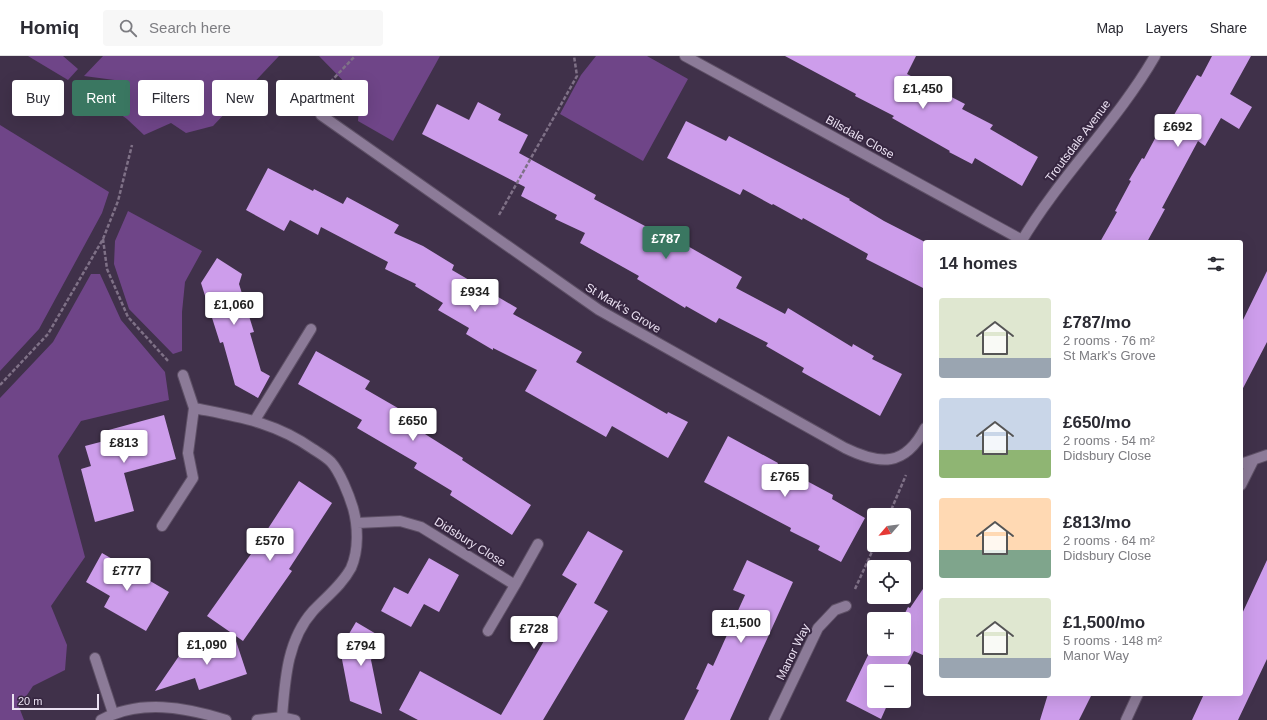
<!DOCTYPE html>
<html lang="en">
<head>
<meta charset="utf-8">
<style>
  :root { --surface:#fff; --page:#f7f7f7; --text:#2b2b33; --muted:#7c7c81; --line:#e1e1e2; --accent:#3a7761 }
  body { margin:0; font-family:Helvetica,sans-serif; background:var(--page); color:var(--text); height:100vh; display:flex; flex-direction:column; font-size:15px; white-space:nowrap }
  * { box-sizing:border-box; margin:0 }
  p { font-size:13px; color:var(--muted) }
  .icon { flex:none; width:22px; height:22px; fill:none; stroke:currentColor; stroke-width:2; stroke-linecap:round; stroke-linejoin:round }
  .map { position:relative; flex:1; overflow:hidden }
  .sheet { position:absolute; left:923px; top:184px; width:320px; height:456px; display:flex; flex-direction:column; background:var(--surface); border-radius:4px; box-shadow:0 4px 16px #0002 }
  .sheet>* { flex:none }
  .banner { position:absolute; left:12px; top:24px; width:380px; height:36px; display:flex; gap:8px }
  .needle { width:26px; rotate:242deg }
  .buttons { position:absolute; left:867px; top:452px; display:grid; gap:8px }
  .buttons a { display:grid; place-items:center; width:44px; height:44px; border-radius:4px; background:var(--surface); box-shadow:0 4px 16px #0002; font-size:20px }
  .scale { position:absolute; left:12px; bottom:10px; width:87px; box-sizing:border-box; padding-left:4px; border:2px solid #ebe1f2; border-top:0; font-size:11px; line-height:14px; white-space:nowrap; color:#ebe1f2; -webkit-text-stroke:3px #362640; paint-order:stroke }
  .price { position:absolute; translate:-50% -34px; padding:0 9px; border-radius:4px; background:#fff; color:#222; font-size:13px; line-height:26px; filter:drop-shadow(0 1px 2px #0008) }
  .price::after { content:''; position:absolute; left:50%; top:24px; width:12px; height:9px; margin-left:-6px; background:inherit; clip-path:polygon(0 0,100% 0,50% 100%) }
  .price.selected { background:var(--accent); color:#fff }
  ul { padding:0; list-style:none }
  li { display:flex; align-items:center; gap:12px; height:100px; padding:0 16px }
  li span { display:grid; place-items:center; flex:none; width:112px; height:80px; border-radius:4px; color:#555 }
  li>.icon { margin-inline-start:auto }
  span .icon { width:48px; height:48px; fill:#fffc; stroke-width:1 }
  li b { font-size:17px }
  h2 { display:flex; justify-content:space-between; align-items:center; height:48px; padding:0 16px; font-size:17px }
  .chip { padding:0 14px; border-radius:4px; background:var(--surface); box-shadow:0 4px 16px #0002; font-size:14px; line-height:36px }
  .chip.selected { background:var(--accent); color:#fff }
  header { display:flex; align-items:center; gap:24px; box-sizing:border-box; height:56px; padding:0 20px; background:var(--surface); border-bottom:1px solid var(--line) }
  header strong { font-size:19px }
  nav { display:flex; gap:22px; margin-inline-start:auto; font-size:14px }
  .search { width:280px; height:36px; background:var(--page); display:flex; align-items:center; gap:10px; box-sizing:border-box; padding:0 14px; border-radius:4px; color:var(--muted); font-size:15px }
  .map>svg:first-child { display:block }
  .green { fill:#6f4588 }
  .building { fill:#cd9deb }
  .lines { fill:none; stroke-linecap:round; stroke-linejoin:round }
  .minor-casing { stroke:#5e5066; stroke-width:12 }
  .path { stroke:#7f7187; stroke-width:2.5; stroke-dasharray:4 2; stroke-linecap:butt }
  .minor { stroke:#8c7b98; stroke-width:10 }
  .labels { text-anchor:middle; stroke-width:4; stroke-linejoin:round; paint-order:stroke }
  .street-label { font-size:12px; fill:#ebe1f2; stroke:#362640 }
</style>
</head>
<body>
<header>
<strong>Homiq</strong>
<div class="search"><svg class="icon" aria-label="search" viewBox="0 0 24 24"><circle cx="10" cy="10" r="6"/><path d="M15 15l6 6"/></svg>Search here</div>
<nav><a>Map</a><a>Layers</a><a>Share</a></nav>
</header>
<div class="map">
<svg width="1267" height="664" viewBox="0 0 1267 664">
  <rect width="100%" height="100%" fill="#40314a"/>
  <path class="green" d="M 28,0 L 63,0 L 78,13 L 68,24 Z
    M 103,0 L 279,0 L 213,70 L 186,77 L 171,67 L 144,79 L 127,63 L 78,28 L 123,39 L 122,25 L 84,20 Z
    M 319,0 L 440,0 L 393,85 L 358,65 L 360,42 Z
    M 596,0 L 647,0 L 688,23 L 643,105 L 560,58 L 581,19 Z
    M 0,69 L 109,136 L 102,157 L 39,273 L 0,315 Z
    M 128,155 L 202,195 L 185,226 L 182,256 L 182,295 L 173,298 L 129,253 L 114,208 L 115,185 Z
    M 91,218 L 100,218 L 121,264 L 165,316 L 169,344 L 81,365 L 58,400 L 85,501 L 51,550 L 67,589 L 65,614 L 33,630 L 19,651 L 24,664 L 0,664 L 0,342 L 53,286 Z"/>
  <path class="building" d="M 785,0 L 916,0 L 907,18 L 965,48 L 962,53 L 993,69 L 990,73 L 1038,101 L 1022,130 L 975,102 L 972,108 L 949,96 L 950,95 L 892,62 L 894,60 L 855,40 L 856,38 Z
    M 1212,0 L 1251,0 L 1230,38 L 1252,51 L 1239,73 L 1221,62 L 1205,90 L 1198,85 L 1162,152 L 1165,153 L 1147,186 L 1100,186 L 1117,156 L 1115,155 L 1131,125 L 1129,124 L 1142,102 L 1144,103 L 1159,75 L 1163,78 L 1197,19 L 1201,21 Z
    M 478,46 L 501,58 L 498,64 L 528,79 L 519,97 L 596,139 L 594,143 L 662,179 L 663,176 L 742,221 L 736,232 L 785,258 L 788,252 L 852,291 L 853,288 L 874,300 L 872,303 L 902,318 L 880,360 L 802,316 L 804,312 L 766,290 L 768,287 L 719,262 L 716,267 L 686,250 L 685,252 L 637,223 L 639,220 L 580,187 L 585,177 L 555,163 L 557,159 L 521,140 L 525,131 L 422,78 L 437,48 L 469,64 Z
    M 686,65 L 726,85 L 729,80 L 850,143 L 849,144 L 884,165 L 925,186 L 925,233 L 866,203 L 868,198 L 803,162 L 802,164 L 773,148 L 772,149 L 743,133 L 740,139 L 667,102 Z
    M 268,112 L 313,135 L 314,133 L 343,148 L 347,141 L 399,169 L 394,177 L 423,190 L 454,209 L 452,214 L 517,252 L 513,258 L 582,296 L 576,306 L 667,358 L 668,356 L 688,366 L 668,402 L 612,370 L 606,381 L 525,335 L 537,314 L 493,292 L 493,294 L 466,278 L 469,272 L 438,254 L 443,247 L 415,230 L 416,228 L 385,213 L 388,206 L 321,171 L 318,179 L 290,164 L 284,175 L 246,154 Z
    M 217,202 L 242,218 L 239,228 L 254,276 L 250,277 L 261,315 L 270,320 L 258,342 L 235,329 L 223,286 L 220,287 L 201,227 Z
    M 1267,215 L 1267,286 L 1241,336 L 1241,268 Z
    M 316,295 L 370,325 L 365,333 L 429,370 L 425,378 L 463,402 L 462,404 L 531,449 L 512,479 L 450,439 L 452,435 L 414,412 L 417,407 L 357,372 L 362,364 L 298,328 Z
    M 164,359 L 176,403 L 124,417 L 134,455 L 95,466 L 81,413 L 91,410 L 85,390 L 108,384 L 105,375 Z
    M 728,380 L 778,407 L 777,409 L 833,439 L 832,443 L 865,462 L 841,506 L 818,494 L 820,490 L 790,475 L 791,472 L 704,426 Z
    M 299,425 L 332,447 L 289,513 L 292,515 L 243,585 L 207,560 L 256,491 Z
    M 588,475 L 623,495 L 594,547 L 608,555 L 543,664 L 418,664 L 399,654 L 420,615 L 501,659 L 577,528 L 562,519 Z
    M 102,497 L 169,536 L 146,575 L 104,551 L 110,540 L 86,526 Z
    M 429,502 L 459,519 L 439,556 L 424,548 L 411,571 L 381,555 L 394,531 L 408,538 Z
    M 747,504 L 793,526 L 730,664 L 684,664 L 699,634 L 696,633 L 708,607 L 713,610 L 745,539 L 733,534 Z
    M 1267,504 L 1267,603 L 1238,664 L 1192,664 L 1204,638 L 1241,638 L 1241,560 Z
    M 925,530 L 925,600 L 914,595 L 904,615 L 874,615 L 874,645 L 889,645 L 881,663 L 846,645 L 873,589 L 874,593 L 881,593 L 888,597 L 889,593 L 904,593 L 904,563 L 902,563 L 908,551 L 910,552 Z
    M 356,566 L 383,582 L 371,604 L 382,658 L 350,645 L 340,593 Z
    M 235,582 L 247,618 L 199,634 L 195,622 L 155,635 L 179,600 Z
    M 1048,638 L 1092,638 L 1079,664 L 1040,664 Z"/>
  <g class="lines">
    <g class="minor-casing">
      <path id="minor" d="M 685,0 L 1022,184
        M 321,59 L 599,254 L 845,392 C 880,409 905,411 925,372
        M 1021,186 C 1060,120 1117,66 1155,0
        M 194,352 C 239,361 275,366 313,393 C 319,397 326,401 331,406 C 340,416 349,439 353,452 C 358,470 359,494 351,512 C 342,529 326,541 313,555 C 287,584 285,624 282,661
        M 255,364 L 311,273
        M 1241,408 L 1267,399
        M 1241,429 L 1253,405
        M 357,467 L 400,465 L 421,471 L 515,529 L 488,575
        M 162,470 L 193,422 L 188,397 L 194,352 L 183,319
        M 515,529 L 538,488
        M 95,602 L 113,657
        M 101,664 C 140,643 185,651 226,664
        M 257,664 L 282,661 L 295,664
        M 774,664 L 818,572 L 835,554 L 846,550
        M 1126,664 L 1138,638"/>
    </g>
    <path class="path" d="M 318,39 L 355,0
      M 499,159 L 577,20 L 574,0
      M 103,183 L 107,213 L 128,261 L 169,306
      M 0,329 L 48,278 L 103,183 L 118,145 L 132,89
      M 889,459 L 906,419
      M 855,533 L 875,489"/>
    <use href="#minor" class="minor"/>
  </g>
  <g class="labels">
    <g class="street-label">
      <text transform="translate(860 81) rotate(29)" y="4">Bilsdale Close</text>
      <text transform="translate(1078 85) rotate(-53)" y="4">Troutsdale Avenue</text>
      <text transform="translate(623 252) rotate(31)" y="4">St Mark's Grove</text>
      <text transform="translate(470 486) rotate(32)" y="4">Didsbury Close</text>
      <text transform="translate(793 596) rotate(-64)" y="4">Manor Way</text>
    </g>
  </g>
</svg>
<div class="buttons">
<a><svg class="needle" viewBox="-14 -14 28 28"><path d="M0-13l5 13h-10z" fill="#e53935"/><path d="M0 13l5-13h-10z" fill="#7c7c81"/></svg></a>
<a><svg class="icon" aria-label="locate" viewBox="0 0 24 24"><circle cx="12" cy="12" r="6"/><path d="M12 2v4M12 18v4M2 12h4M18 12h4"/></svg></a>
<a>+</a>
<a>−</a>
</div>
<div class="scale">20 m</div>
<b class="price" style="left:923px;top:54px">£1,450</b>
<b class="price" style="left:1178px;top:92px">£692</b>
<b class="price selected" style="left:666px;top:204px">£787</b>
<b class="price" style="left:475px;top:257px">£934</b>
<b class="price" style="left:234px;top:270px">£1,060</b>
<b class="price" style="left:413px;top:386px">£650</b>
<b class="price" style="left:124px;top:408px">£813</b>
<b class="price" style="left:785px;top:442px">£765</b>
<b class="price" style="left:270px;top:506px">£570</b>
<b class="price" style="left:127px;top:536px">£777</b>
<b class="price" style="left:741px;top:588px">£1,500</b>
<b class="price" style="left:534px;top:594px">£728</b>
<b class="price" style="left:207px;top:610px">£1,090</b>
<b class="price" style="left:361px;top:611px">£794</b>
<div class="banner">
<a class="chip">Buy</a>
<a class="chip selected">Rent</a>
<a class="chip">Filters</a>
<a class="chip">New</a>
<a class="chip">Apartment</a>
</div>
<section class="sheet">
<h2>14 homes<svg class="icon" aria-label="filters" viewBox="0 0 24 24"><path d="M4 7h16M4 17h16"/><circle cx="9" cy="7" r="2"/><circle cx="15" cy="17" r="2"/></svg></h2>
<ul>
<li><span style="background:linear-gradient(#dfe7d0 75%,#9aa5b1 0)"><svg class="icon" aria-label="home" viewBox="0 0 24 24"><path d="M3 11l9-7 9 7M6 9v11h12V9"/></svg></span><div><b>£787/mo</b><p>2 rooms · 76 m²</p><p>St Mark's Grove</p></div></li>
<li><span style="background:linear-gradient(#c9d6e8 65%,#8fb573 0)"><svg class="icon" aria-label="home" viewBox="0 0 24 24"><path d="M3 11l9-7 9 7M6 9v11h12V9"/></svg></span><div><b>£650/mo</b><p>2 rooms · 54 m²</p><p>Didsbury Close</p></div></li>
<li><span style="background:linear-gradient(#ffd9b3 65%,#7fa58c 0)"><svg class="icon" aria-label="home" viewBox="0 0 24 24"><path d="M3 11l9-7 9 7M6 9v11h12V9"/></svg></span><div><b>£813/mo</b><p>2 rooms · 64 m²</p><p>Didsbury Close</p></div></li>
<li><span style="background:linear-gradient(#dfe7d0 75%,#9aa5b1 0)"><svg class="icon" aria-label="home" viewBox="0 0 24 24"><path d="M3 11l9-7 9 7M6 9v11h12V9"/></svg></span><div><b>£1,500/mo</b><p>5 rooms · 148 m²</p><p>Manor Way</p></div></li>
</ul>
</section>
</div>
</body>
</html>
